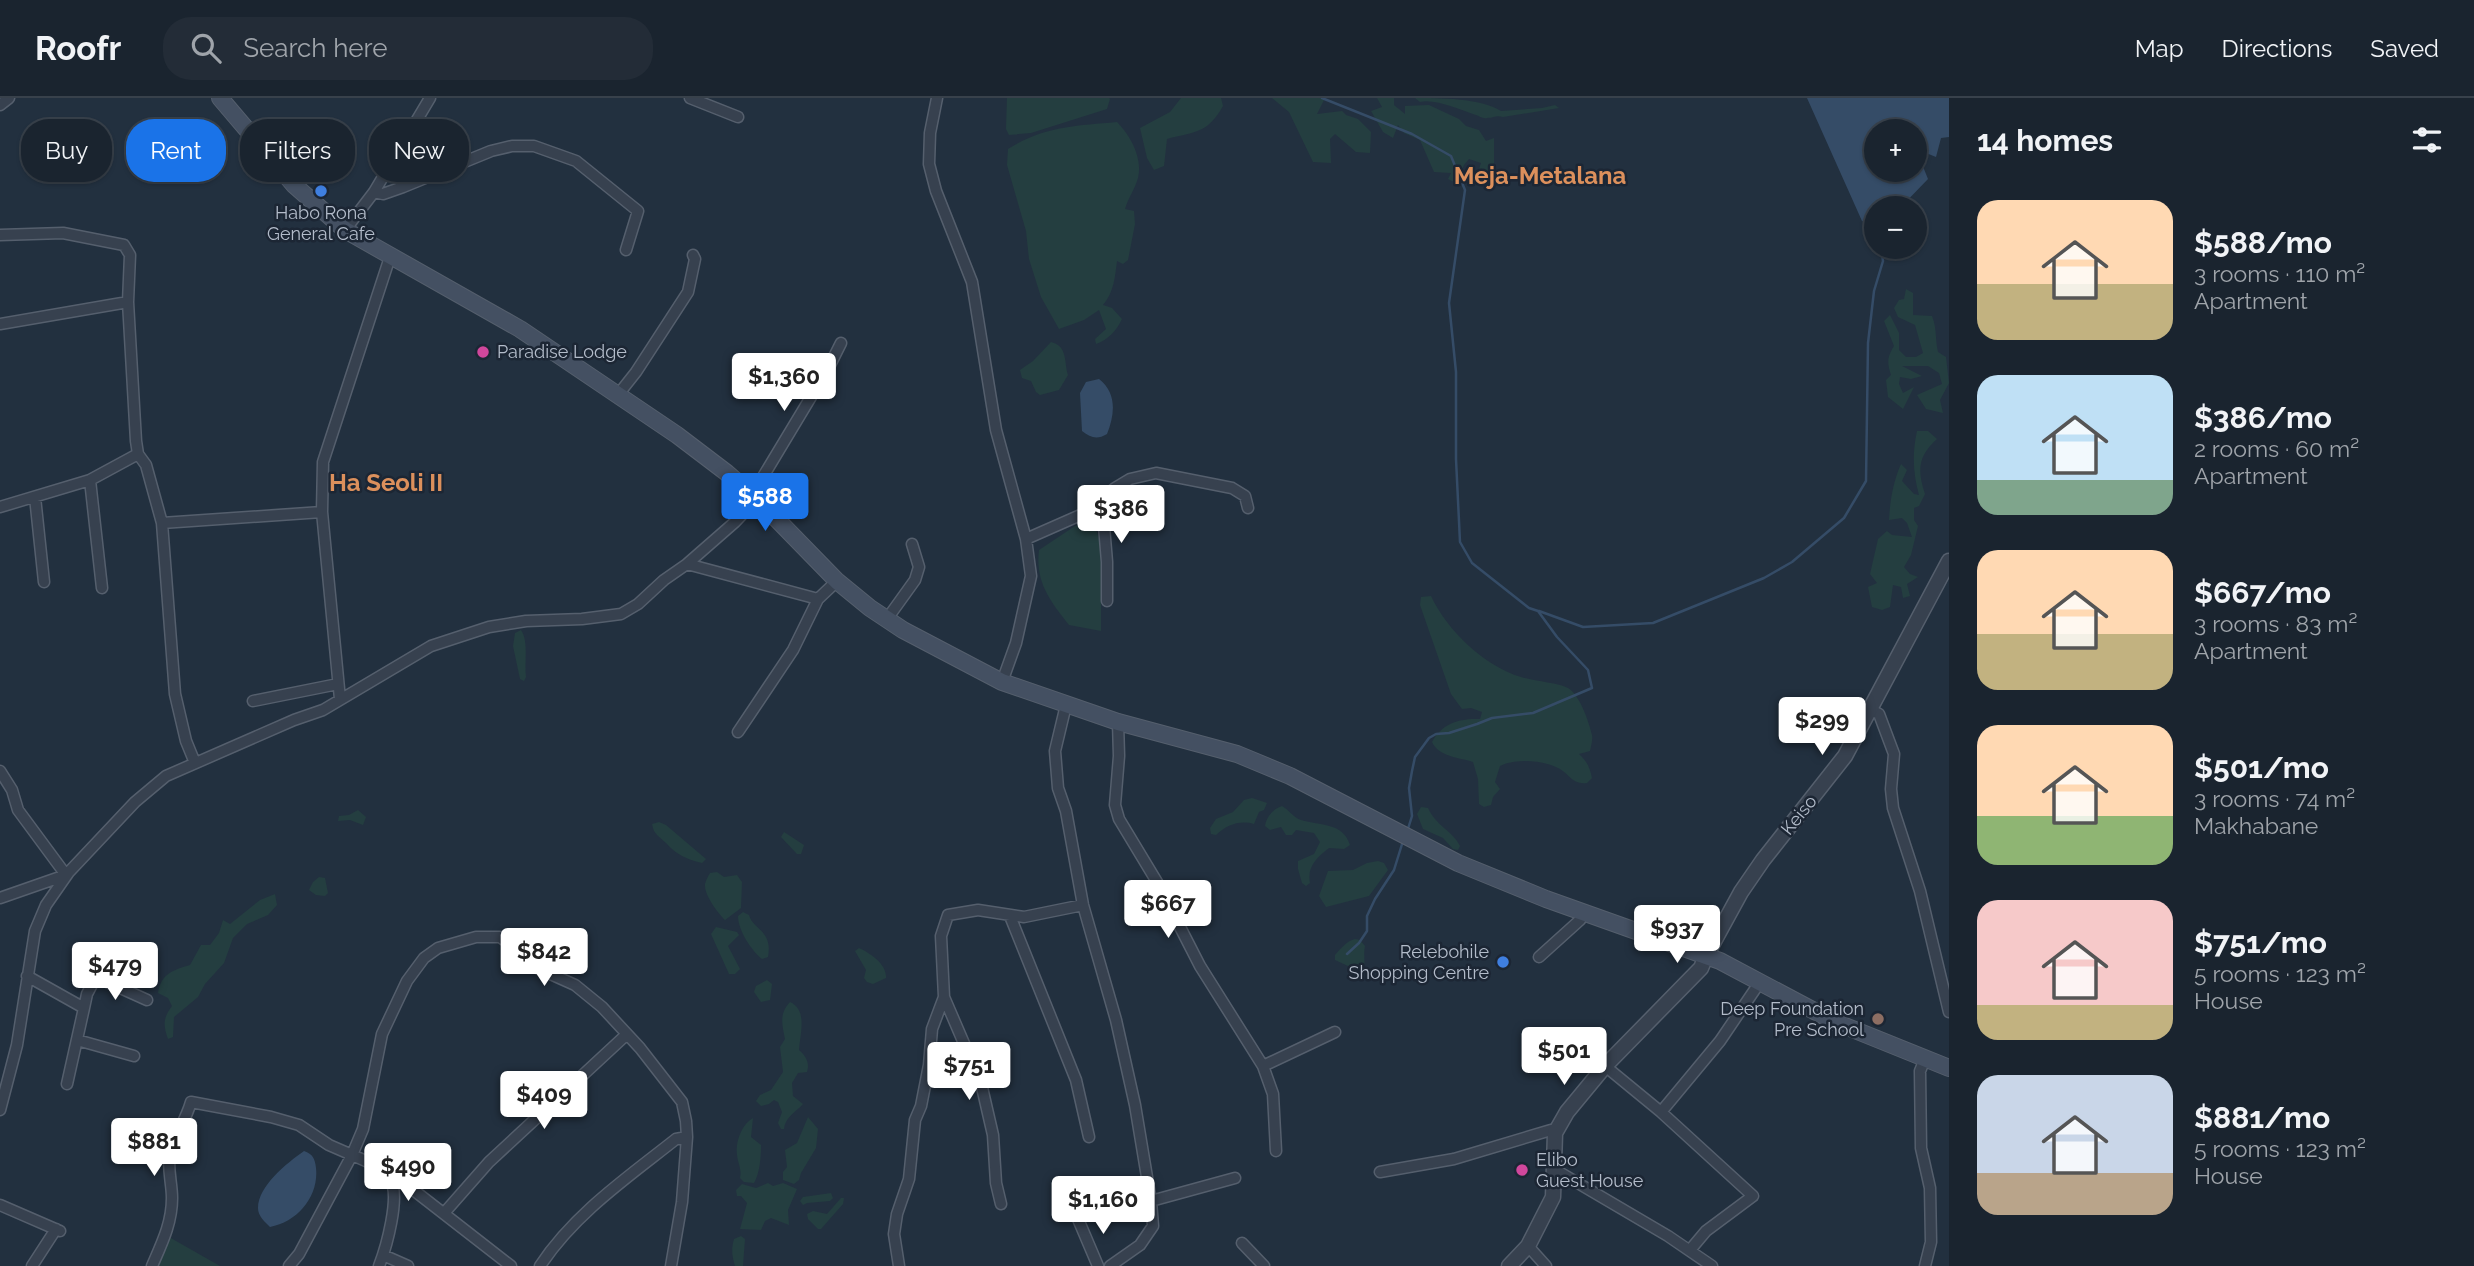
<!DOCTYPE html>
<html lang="en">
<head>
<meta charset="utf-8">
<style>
  :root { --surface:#1a242f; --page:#232c37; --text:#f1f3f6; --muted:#9fa4aa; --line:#38414b; --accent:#1a73e8 }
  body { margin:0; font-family:Raleway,sans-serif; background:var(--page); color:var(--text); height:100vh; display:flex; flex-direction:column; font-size:26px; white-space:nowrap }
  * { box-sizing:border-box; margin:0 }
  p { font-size:23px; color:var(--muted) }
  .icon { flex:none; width:38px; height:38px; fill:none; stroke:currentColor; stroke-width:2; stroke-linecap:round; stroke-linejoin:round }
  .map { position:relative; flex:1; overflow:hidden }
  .details { display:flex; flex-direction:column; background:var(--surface); width:525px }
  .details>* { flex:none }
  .banner { position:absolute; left:21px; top:21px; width:665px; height:63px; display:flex; gap:14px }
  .buttons { position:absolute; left:1864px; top:21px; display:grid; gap:14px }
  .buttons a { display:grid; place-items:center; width:63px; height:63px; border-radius:50%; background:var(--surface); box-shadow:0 2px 5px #0004,0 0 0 2px var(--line); font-size:35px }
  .price { position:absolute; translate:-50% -60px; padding:0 16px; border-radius:7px; background:#fff; color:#222; font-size:23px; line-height:46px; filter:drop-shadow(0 2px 4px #0008) }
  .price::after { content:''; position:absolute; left:50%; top:42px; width:21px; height:16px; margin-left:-10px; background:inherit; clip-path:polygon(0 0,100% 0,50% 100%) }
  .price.active { background:var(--accent); color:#fff }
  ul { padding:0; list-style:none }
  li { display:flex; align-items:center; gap:21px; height:175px; padding:0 28px }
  li span { display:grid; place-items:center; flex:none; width:196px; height:140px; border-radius:21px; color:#555 }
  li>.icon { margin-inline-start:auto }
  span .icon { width:84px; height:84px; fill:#fffc; stroke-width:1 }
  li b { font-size:30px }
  h2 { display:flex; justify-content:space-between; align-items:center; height:84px; padding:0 28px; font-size:30px }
  .pill { padding:0 24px; border-radius:28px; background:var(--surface); box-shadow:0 2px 5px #0004,0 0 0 2px var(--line); font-size:24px; line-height:63px }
  .pill.active { background:var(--accent); color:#fff }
  header { display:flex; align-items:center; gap:42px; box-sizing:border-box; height:98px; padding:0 35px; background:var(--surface); border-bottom:2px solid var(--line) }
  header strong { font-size:33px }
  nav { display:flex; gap:38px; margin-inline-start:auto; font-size:24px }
  .search { width:490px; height:63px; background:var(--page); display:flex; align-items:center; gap:18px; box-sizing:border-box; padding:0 24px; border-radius:28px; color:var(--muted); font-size:26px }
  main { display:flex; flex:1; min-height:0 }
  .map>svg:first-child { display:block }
  .green { fill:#243e40 }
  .water { fill:#354c67; fill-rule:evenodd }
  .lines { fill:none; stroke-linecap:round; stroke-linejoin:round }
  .stream { stroke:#354c67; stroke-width:2.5 }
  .minor-casing { stroke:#555f6d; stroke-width:13 }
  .tertiary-casing { stroke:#555f6d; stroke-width:17 }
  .secondary-casing { stroke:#555f6d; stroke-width:18 }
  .minor { stroke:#37414f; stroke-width:10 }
  .tertiary { stroke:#37414f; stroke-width:14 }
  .secondary { stroke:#445062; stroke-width:16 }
  .shop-dot { fill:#3f7fe0; stroke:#1c2634; stroke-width:2.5 }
  .hotel-dot { fill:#d1479c; stroke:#1c2634; stroke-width:2.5 }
  .education-dot { fill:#8d6e63; stroke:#1c2634; stroke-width:2.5 }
  .labels { text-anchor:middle; stroke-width:5; stroke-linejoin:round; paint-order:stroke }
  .poi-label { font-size:18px; fill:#b3bcca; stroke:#1c2634; text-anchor:start }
  .street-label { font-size:18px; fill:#b3bcca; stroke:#1c2634 }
  .district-label { font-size:24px; font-weight:bold; fill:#dc905c; stroke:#1c2634 }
</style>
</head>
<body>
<header>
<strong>Roofr</strong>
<div class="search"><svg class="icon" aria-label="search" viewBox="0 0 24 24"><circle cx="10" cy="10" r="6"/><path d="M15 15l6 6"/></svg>Search here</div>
<nav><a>Map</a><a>Directions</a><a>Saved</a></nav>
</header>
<main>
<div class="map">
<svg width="1949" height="1168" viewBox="0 0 1949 1168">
  <rect width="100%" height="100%" fill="#22303f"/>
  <path class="green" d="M 1007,0 L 1109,0 L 1110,1 L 1107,11 L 1031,35 L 1009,37 L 1006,31 Z
    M 1181,0 L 1221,0 L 1223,8 C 1207,36 1196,33 1167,41 L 1164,68 L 1154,72 L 1147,60 L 1140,30 L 1170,14 Z
    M 1272,0 L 1325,0 L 1317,16 L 1342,13 L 1346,17 L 1358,21 L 1371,34 L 1370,55 L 1356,54 L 1335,36 L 1330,41 L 1331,65 L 1313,64 L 1289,14 Z
    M 1377,0 L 1394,0 L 1394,7 L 1405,16 L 1405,8 L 1429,7 L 1459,21 L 1466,28 L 1479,32 L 1486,43 L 1494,40 L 1494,65 L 1489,83 L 1484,86 C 1477,80 1478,73 1481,65 L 1469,61 L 1464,67 L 1456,85 L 1448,81 L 1451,75 L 1434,74 L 1420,42 L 1404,35 L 1398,27 L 1393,40 L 1383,34 L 1371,13 L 1382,9 Z
    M 1415,0 C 1439,0 1481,0 1501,13 L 1542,10 L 1555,7 L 1559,10 L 1503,19 C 1496,17 1494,20 1487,20 C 1483,21 1479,18 1476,17 C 1461,12 1434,0 1420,4 Z
    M 1117,24 C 1130,37 1143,60 1138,80 C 1135,91 1128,100 1125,111 L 1134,113 L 1135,126 L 1128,162 L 1123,166 L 1117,163 C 1115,179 1114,194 1103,207 L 1112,210 L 1122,221 C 1117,232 1108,242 1096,246 L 1095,241 L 1106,231 L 1099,212 L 1084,222 L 1059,231 L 1041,199 L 1029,161 L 1026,133 L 1007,67 L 1008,51 C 1045,28 1075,28 1117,24 Z
    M 1906,191 L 1913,195 L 1913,217 L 1932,218 C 1937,230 1935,241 1938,254 L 1946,259 L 1949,285 L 1940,302 L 1943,315 L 1926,311 L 1917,297 L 1942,286 L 1939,275 L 1928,268 L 1902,268 L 1922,278 L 1911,281 L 1900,279 L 1899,286 L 1903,295 L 1914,289 L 1903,311 L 1888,299 L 1886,282 L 1891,277 C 1887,265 1887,259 1894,248 L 1884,223 L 1890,217 L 1899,235 L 1899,252 L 1906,259 L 1916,259 L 1923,255 L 1915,227 L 1898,219 L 1894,210 L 1899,202 L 1904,201 Z
    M 1051,244 C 1068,248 1064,264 1068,277 L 1059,292 L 1040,297 L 1036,294 L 1031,283 L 1022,280 L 1020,272 L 1033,263 Z
    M 1917,333 L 1928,333 L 1937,341 C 1918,358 1917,372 1925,396 L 1919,408 L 1914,410 L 1914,422 L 1918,428 L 1911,457 L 1904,469 L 1910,476 L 1918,479 L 1907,486 L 1910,498 L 1903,500 L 1901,489 L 1893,487 L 1890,509 L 1882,512 L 1872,509 L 1868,489 L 1877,485 L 1870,476 L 1878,441 L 1887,433 L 1892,437 L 1912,439 L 1907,425 L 1902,420 L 1889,422 C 1890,403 1893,384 1901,366 L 1907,372 L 1902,383 L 1914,396 L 1919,397 C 1913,375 1912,356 1917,333 Z
    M 1088,426 L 1097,434 L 1101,448 L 1101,533 L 1069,527 C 1050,503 1035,484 1039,452 L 1075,428 Z
    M 1431,498 C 1447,532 1484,568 1521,579 C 1534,583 1558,585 1568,590 C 1580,597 1589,624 1592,637 C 1593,642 1591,648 1590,653 L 1579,656 C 1587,663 1590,670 1592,680 L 1587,685 C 1573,687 1570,677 1560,671 C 1545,662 1515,660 1500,668 L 1495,684 L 1500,691 L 1493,699 L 1491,707 L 1484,709 L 1479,706 L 1478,681 L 1473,664 C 1458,659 1439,659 1432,644 C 1442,625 1460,620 1480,621 L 1482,614 L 1471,610 L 1462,611 L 1451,596 L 1420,507 L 1421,499 Z
    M 521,532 C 529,544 524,564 526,579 L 524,583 L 520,581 L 513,548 L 515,535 Z
    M 1252,700 L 1267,705 L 1264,712 L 1259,714 L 1254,726 C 1239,722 1227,727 1216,737 L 1211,736 L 1210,730 L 1216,721 L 1233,714 L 1244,702 Z
    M 1282,708 C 1289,712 1294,720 1301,722 C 1320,728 1343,724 1350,747 L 1344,751 L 1329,750 C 1316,760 1307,769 1310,785 L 1306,788 L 1302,785 L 1298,771 L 1298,763 L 1314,756 L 1320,744 L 1314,735 L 1296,732 L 1292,737 L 1286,737 L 1281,729 L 1270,732 L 1265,728 C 1266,719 1273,711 1282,708 Z
    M 1421,709 L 1428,710 C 1437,729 1452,732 1460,748 L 1458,752 L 1453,751 L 1443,740 L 1423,731 L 1417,716 Z
    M 358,712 L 366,719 L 363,727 L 350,722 L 338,723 L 339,718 L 349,717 Z
    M 659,724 L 666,727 L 706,761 L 702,765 C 686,761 677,757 666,745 C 659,738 654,737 652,726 Z
    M 784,734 L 804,747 L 801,756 L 797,756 L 781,739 Z
    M 1378,763 L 1384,765 L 1388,772 L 1369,798 L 1326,809 L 1319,798 L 1328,773 L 1353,772 L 1367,765 Z
    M 717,774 L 724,779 L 737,777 L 742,784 L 741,810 L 725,822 C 718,815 704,797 705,786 C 706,782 708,778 710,775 Z
    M 319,779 L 325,780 L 328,795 L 325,798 L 316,797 L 309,792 L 313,784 Z
    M 275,796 L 277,807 L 268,817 L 247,826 L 233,840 L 224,865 L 205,886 L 198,899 L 174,919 L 173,939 L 168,941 C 163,927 163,920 172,908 L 168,900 L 158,895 C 161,876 173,872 190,867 L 201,847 L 210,847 L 219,835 L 223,822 L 230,826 L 260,802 Z
    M 743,814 L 749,817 C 753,832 773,832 768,859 L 762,861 C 751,852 738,832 738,818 Z
    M 716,829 L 737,834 L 739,837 L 728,848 L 740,871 L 735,876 L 729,876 L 711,836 Z
    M 1355,841 L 1360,842 L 1365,848 C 1363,857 1366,864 1363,873 L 1355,873 L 1348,868 L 1335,862 L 1335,857 C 1341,850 1347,843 1355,841 Z
    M 859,850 C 870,855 887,866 886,880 L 873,886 L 867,884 L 864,880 L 866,872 L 855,853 Z
    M 767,882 L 772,886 L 770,902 L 761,904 L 754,894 L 756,888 Z
    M 790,904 C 808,912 800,936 799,952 C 806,958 810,965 807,974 L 798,975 L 792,985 L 793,998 L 803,1006 C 796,1014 785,1019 784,1031 L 781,1031 L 778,1025 L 782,1014 L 778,1004 L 774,1002 L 769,1006 L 761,1008 L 756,1003 L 760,997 L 771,992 L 783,974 L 780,949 L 785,941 C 782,926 779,916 790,904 Z
    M 808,1019 L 818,1031 L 816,1050 L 801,1075 L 799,1082 L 794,1086 L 783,1082 L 783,1074 L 787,1069 L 785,1052 L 797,1045 Z
    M 753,1020 L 751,1039 L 761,1047 C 761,1058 760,1075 754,1085 L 744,1084 L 740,1080 C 742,1071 738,1066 737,1057 C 735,1044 742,1026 753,1020 Z
    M 768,1085 L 773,1088 L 783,1085 L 797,1091 L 788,1112 L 789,1127 L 771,1120 L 765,1123 L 761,1132 L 740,1131 L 747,1105 L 741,1098 L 737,1098 L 736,1092 L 742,1086 L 756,1090 Z
    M 831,1095 L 833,1100 L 830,1103 L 807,1105 L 803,1107 L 800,1103 L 803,1099 Z
    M 841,1100 L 844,1100 L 843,1106 L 821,1131 L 818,1131 L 808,1121 L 807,1116 L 813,1113 L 827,1116 Z
    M 741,1138 L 745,1141 L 743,1168 L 735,1168 C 732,1158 731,1152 734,1141 Z
    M 169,1139 L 220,1168 L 156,1168 Z"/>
  <path class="water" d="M 1807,0 L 1949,0 L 1949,39 L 1941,40 L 1936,59 L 1926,55 L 1922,66 L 1928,81 L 1900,110 L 1876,110 L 1876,128 L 1862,123 ZM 1876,33 L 1914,33 L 1914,72 L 1876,72 Z
    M 1099,281 C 1117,295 1115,316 1107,336 C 1097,342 1091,340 1082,333 L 1080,295 L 1086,284 Z
    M 304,1053 C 313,1056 315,1061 316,1070 C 319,1098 298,1124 270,1129 C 265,1124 258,1118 258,1110 C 258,1088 287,1065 304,1053 Z"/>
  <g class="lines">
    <path class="stream" d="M 1322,0 L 1412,36 L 1451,58 L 1465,92 L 1449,205 L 1456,274 L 1456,361 L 1460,444 L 1472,465 L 1529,510 L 1538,513 L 1557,539 L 1588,572 L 1592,590 L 1533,615 L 1492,620 L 1477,626 L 1449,635 L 1436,636 L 1429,640 L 1415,659 L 1412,673 L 1409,690 L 1412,718 L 1407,734
      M 1539,513 L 1583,529 L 1653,525 L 1764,480 L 1792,464 L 1844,420 L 1866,383 L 1868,245 L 1874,193 L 1883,163 L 1881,149
      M 1347,856 L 1359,845 L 1367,833 L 1367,818 L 1375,801 L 1394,772 L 1403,743"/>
    <g class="minor-casing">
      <path id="minor" d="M 690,0 L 738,19
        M 937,0 L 930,35 L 929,66 L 936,93 L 972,184 L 996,332 L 1026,441 L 1031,478 L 1016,545 L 1002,584
        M 0,7 L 9,0
        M 374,94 L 383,96 L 403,89 L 491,53 L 512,48 L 534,48 L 576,63 L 638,113 L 626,152
        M 345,132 L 374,94 L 430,0
        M 0,137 L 63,135 L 124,147 L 130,157 L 128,204 L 136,343 L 138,356 L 146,367 L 162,425 L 175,596 L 186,643 L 195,665
        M 0,226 L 128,204
        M 617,298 L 636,274 L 688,194 L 695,161 L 693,157
        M 90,382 L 102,490
        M 752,397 L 829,269 L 841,245
        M 35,399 L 44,484
        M 0,409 L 90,382 L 138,356
        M 1085,415 L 1104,428 L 1107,464 L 1107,503
        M 162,425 L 322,414
        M 1026,441 L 1085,415 L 1115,390 L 1130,381 L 1156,375 L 1232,390 L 1245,398 L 1248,410
        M 687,466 L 735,424 L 757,401
        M 887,521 L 915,482 L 919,469 L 912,446
        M 340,601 L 322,414 L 323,364 L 390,159
        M 253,603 L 338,586
        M 1066,607 L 1055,653 L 1058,690 L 1066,713 L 1083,807 L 1116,922 L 1135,1007 L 1151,1103 L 1153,1128 L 1140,1147 L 1110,1168
        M 1869,611 L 1879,616 L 1894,656 L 1891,691 L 1893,710 L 1920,793 L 1949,914
        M 1118,624 L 1119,658 L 1115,707 L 1119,721 L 1157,784 L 1200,868 L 1263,968 L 1273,996 L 1276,1053
        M 738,634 L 793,552 L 818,501
        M 0,673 L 12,692 L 18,712 L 66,777 L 0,800
        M 1010,818 L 1076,982 L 1089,1039
        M 1539,859 L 1580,822 L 1584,814
        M 27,878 L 84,910 L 67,986
        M 944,899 L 981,985 L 993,1037 L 996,1085 L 1001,1106
        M 84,910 L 87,896 L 96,879 L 147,902
        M 77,942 L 134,958
        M 1263,968 L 1335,934
        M 1605,968 L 1661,1014 L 1753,1098 L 1706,1133 L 1690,1152
        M 0,1012 L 17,947 L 35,833 L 46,807 L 69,774 L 135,704 L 166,678 L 294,622 L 323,612 L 431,548 L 489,529 L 526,523 L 582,521 L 621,516 L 638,506 L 664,482 L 687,466 L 818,501 L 837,483
        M 1661,1014 L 1720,943 L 1760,884
        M 1554,1071 L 1668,1138 L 1712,1168
        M 1380,1074 L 1454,1061 L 1551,1032 L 1555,1035
        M 392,1084 L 404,1086 L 416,1094 L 511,1168
        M 1151,1103 L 1235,1080
        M 0,1107 L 60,1133
        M 445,1114 L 489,1064 L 626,937
        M 1078,1121 L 1098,1168
        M 1242,1145 L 1264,1168
        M 1528,1148 L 1546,1168
        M 383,1157 L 408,1168
        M 32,1168 L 56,1131
        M 152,1168 C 162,1145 172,1125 172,1100 C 172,1085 167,1070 170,1055 C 174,1039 186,1022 191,1004 L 271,1019 L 299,1027 L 329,1047 L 352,1057 L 363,1031 L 382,936 L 407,883 L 424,860 L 438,850 L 476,839 L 500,839 L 522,855 L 537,870 L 575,887 L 602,909 L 640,950 L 682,1004 L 686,1023 L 687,1039 L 682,1104 L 671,1168
        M 289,1168 L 299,1156 L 352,1057 C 364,1062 382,1069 390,1081 C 401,1098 386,1150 379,1168
        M 540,1168 C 574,1116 628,1079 676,1041 L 687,1039
        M 899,1168 L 894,1136 L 897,1116 L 909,1081 L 915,1022 L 921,1008 L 929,967 L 932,931 L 944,899 L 941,838 L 948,817 L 978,812 L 1024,819 L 1083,807
        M 1925,1168 L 1931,1144 L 1930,1090 L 1921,1050 L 1920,973 L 1925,961"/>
    </g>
    <g class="tertiary-casing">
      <path id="tertiary" d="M 1509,1168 L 1528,1148 L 1553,1099 L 1555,1035 L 1567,1014 L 1605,968 L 1701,870 L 1706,858 L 1741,794 L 1763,762 L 1845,658 L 1949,463"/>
    </g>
    <g class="secondary-casing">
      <path id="secondary" d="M 220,0 L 294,87 L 345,132 L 520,231 L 677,337 L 727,375 L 757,401 L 837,483 L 870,510 L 903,532 L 1002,584 L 1118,624 L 1237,656 L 1290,678 L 1458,765 L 1546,801 L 1720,863 L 1835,924 L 1949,970"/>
    </g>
    <use href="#minor" class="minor"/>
    <use href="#tertiary" class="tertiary"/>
    <use href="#secondary" class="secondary"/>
  </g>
  <g class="shop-dot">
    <circle cx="321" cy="93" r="7"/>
    <circle cx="1503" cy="864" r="7"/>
  </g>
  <g class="hotel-dot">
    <circle cx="483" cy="254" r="7"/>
    <circle cx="1522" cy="1072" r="7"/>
  </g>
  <circle class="education-dot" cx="1878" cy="921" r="7"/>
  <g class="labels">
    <g class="poi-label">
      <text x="321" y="121" text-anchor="middle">Habo Rona<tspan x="321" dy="21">General Cafe</tspan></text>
      <text x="497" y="260">Paradise Lodge</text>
      <text x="1489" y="860" text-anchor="end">Relebohile<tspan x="1489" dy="21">Shopping Centre</tspan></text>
      <text x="1864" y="917" text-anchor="end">Deep Foundation<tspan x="1864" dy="21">Pre School</tspan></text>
      <text x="1536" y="1068">Elibo<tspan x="1536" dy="21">Guest House</tspan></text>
    </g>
    <g class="street-label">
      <text transform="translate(1799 717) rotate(-51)" y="6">Keiso</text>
    </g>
    <g class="district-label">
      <text x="1540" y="86">Meja-Metalana</text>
      <text x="386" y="393">Ha Seoli II</text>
    </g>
  </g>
</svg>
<div class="buttons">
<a>+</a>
<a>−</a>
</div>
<b class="price" style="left:784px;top:315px">$1,360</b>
<b class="price active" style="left:765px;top:435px">$588</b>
<b class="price" style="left:1121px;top:447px">$386</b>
<b class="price" style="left:1822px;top:659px">$299</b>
<b class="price" style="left:1168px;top:842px">$667</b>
<b class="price" style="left:1677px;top:867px">$937</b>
<b class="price" style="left:544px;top:890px">$842</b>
<b class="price" style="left:115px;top:904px">$479</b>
<b class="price" style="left:1564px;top:989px">$501</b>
<b class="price" style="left:969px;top:1004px">$751</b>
<b class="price" style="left:544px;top:1033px">$409</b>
<b class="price" style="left:154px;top:1080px">$881</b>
<b class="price" style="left:408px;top:1105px">$490</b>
<b class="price" style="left:1103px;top:1138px">$1,160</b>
<div class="banner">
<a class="pill">Buy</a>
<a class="pill active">Rent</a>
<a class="pill">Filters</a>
<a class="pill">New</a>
</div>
</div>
<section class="details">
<h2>14 homes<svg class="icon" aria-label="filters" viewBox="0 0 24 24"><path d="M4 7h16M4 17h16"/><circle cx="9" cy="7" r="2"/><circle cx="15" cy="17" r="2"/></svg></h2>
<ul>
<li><span style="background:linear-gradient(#ffd9b3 60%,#c2b280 0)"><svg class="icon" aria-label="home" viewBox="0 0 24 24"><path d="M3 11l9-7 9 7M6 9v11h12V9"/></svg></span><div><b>$588/mo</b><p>3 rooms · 110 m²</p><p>Apartment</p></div></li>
<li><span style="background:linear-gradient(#bfe0f5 75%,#7fa58c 0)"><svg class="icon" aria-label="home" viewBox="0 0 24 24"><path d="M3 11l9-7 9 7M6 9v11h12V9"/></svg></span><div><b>$386/mo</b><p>2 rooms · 60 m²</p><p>Apartment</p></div></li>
<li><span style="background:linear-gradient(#ffd9b3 60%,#c2b280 0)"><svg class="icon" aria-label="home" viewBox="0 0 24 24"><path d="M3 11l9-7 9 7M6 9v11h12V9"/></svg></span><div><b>$667/mo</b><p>3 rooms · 83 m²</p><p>Apartment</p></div></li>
<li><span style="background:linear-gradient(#ffd9b3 65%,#8fb573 0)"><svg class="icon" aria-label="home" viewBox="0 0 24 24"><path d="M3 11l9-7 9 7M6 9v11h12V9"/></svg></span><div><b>$501/mo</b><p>3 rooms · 74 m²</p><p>Makhabane</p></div></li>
<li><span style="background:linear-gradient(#f6c9c9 75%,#c2b280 0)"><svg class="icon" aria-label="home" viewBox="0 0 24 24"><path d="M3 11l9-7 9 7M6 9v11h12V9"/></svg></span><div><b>$751/mo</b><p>5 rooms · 123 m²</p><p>House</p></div></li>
<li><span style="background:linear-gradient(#c9d6e8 70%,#b9a48a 0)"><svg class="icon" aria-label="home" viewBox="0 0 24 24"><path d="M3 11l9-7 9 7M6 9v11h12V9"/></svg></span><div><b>$881/mo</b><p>5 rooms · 123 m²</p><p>House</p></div></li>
</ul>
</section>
</main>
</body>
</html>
